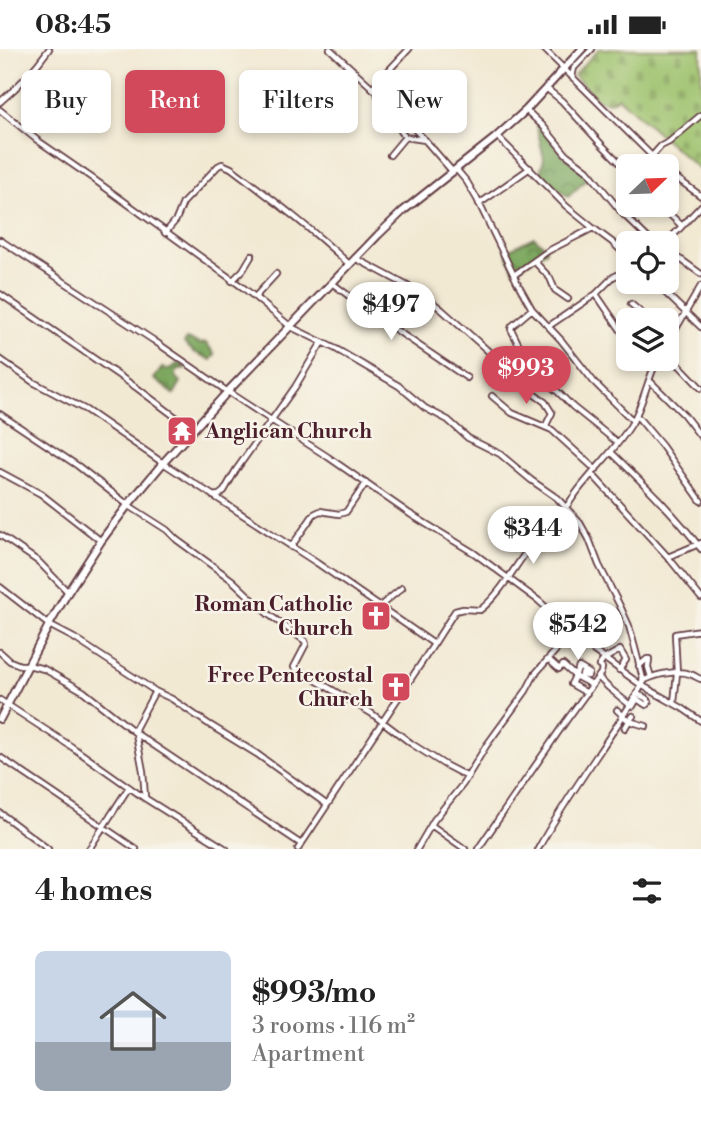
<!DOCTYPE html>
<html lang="en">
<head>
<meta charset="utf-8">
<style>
  :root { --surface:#fff; --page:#f6f6f6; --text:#222; --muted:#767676; --line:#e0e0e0; --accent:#d1495b }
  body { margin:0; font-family:"Libre Bodoni",serif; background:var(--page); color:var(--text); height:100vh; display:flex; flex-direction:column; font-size:26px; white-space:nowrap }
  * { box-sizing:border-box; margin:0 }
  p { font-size:23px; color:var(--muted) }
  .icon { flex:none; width:38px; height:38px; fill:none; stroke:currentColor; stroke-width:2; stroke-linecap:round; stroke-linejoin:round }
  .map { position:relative; height:800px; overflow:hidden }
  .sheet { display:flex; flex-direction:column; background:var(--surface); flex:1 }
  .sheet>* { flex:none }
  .hud { position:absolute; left:21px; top:21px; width:660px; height:63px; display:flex; gap:14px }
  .needle { width:46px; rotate:67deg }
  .tools { position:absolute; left:616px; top:105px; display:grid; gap:14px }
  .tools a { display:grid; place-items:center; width:63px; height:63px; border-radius:10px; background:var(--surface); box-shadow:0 4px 10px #0003; font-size:35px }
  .price { position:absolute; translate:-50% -60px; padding:0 16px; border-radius:24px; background:#fff; color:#222; font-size:23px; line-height:46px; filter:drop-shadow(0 2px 4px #0008) }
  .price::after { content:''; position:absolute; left:50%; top:42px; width:21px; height:16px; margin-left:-10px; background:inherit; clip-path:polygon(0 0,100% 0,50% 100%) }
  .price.current { background:var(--accent); color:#fff }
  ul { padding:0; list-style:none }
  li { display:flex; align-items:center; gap:21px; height:175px; padding:0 35px }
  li+li { border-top:2px solid var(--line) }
  li span { display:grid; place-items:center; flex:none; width:196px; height:140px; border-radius:10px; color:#555 }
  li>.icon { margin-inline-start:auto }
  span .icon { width:84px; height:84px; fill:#fffc; stroke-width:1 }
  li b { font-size:30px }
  h2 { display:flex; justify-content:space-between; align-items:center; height:84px; padding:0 35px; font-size:30px }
  .tag { padding:0 24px; border-radius:10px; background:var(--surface); box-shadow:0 4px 10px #0003; font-size:24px; line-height:63px }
  .tag.current { background:var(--accent); color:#fff }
  .status { display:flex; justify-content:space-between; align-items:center; height:49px; padding:0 35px; background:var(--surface); direction:ltr }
  .status svg { height:19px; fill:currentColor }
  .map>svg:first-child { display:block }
  .forest { fill:url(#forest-crowns); stroke:#646345; stroke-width:2 }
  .cemetery { fill:url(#cemetery-stones); stroke:#73704b; stroke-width:2 }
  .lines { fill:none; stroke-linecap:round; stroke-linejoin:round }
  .minor-casing { stroke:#633d44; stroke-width:8 }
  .highway-casing { stroke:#633d44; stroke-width:10 }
  .minor { stroke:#fff; stroke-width:4.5 }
  .highway { stroke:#fff; stroke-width:6 }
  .labels { text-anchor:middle; stroke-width:5; stroke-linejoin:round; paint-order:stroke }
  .poi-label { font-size:21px; font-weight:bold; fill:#4a1f2b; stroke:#f7f3e8; text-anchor:end }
</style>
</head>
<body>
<div class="status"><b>08:45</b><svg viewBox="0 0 49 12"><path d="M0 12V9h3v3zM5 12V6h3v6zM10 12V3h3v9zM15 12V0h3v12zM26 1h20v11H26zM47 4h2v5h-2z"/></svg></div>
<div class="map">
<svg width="701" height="800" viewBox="0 0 701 800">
  <defs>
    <pattern id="forest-crowns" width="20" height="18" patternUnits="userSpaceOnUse" patternTransform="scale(1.75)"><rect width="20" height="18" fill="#7da75f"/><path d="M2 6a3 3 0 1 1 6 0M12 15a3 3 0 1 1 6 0" fill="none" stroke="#68874f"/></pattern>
    <pattern id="cemetery-stones" width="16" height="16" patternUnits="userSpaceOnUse" patternTransform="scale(1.75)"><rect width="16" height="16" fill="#9cc16b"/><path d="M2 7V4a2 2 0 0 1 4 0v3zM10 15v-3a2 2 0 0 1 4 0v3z" fill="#88a55d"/></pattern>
  </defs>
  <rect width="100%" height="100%" fill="#f7f3e8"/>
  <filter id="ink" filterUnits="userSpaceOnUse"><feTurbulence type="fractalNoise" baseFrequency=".0143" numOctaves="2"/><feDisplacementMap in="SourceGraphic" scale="14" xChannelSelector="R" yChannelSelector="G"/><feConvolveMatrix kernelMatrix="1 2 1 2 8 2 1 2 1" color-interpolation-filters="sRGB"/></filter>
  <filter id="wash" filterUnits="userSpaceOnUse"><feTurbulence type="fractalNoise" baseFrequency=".00686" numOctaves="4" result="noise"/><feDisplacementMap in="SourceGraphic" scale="28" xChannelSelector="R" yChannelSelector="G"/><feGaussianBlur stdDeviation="1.57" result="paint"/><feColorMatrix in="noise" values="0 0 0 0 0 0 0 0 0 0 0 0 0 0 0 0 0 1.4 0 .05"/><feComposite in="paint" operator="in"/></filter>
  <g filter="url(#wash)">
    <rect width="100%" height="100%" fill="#f2e9d3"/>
    <path class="forest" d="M 535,70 L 564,107 L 590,127 L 568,148 L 540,124 L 544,110 Z
      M 534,188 L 546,199 L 546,202 L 514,222 L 506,202 Z
      M 187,290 L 200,295 L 206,294 L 215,305 L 211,311 L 194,303 L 184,294 Z
      M 177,315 L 181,315 L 186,319 L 179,320 L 176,324 L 176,328 L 181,333 L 174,345 L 154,330 L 162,319 L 170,321 Z"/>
    <path class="cemetery" d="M 599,0 L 701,0 L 701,122 L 618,48 L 610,53 L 598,51 L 574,26 Z"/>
  </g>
  <g filter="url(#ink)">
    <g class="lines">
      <g class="minor-casing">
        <path id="minor" d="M 330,0 L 390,55 L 425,91 L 452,122
          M 544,0 L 662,117
          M 572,28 L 574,19 L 592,0
          M 546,39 L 562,52 L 602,96 L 628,122
          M 373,40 L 372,39 L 409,0
          M 378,47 L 405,88 L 425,91
          M 0,53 C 19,37 35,20 49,0
          M 0,61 L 37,91 L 92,129 L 245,240 L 291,278 L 336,300 L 399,337 L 425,359 L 448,371 L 468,389 L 500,405 L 531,431 L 557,449 L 580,474 L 589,490 L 599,516 L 620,557 L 629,577 L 635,599 L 643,630 L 641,636
          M 526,61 L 543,77 L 566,105 L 587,121 L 623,165 L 653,194
          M 413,79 L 441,49
          M 497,87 L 566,157 L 593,179
          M 390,106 L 405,88
          M 652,107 L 661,97 L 669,93 L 701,66
          M 456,120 L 467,133 L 477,150 L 518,235 L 532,260 L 561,291 L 594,333 L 633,372
          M 667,122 L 701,147
          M 479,155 L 530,119
          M 660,156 L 682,177
          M 165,184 L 176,171 L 183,154 L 218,117 L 222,115 L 231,119 C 272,150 312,180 349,215
          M 0,191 L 153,291 L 228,343 L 328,408 L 410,465 L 474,504 L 539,552 L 594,602 L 641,636 L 682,659 L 701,672
          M 666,194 L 701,157
          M 667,203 L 683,212 L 701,225
          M 355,209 L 419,243 L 441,260 L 496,309 L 511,329 L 545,353 L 552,364 L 545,378
          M 534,212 L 550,229 L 555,241 L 568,250
          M 514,226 L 548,202 L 593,179 L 612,193 L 628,208
          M 232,232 L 243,221 L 252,206
          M 654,233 L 701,278
          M 332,234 L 374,266 L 467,329
          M 0,245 L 137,339 L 193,381
          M 596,245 L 622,283
          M 255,248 L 276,225
          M 631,255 L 650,271
          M 549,277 L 596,245 L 613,228 L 628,221
          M 667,281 L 673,284
          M 667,295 L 701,237
          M 510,304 L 520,298 L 511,280 L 512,277 L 532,260
          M 667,307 L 680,317 L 701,339
          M 496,309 L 510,304 L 518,307 L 531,321 L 558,343 L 573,358 L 618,394
          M 0,310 L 33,333 L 86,361 L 163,414 L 317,514 L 434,595 L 298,800
          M 650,332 L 684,366 L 701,388
          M 492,347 L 512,364 L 552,381 L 596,421
          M 0,365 L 78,417 L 128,456 L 167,481 L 177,491 L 232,531 L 268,565 L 305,592 L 306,595 L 294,618 L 371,664 L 412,695 L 445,716 L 468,728
          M 636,366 L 662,397 L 701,452
          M 612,404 C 643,434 675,465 701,500
          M 0,423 L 41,445 L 101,492
          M 592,425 L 668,508 L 701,549
          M 213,447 L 219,446 L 224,442 L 236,421 L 295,338 L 322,293
          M 0,486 L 39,513 L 68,543
          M 291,498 L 314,465 L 320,462 L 339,465 L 346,463 L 366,434
          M 668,508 L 701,494
          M 0,538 L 49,576 L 74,589 L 155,642 L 172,650 L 210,676 L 257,705 L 326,755
          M 380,557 L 402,539
          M 434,595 L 455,562 L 463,560 L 480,561 C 502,544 515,516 533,494 C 540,486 549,479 556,471 C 567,459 574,445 585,433 C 601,413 619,396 632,374 C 644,354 647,330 658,310
          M 0,603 L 10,612 L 20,616 L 28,616 L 44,620 L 83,642 L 137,685 L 301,795
          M 548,610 L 559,620 L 563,616 L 575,627 L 571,635 L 587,644
          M 639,617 L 647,610 L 649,610 L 648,618 L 651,628
          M 584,621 L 579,618 L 575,627 L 592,636
          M 584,621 L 589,624 L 588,627 L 582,626 Z
          M 598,628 L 608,638 L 630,656 L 633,657 L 637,650 L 646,656 L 649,653 L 646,649 L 637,645
          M 0,651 L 72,698 L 143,748 L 226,800
          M 674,654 L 677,624 L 675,585 L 701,581
          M 617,661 L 629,672 L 633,667
          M 625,679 L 629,672 L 646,677
          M 0,708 L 136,800
          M 145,748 L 143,722 L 135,680 L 155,642
          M 0,764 L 48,800
          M 431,776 L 465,800
          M 89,800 L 129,738
          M 417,800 L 434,771 L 463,735 L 486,697 L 526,642 L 535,625 L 565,591 L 576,585
          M 478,800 L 566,672 L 601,624 L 602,619 L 599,617 L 604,610 L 620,601 L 626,611 L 619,621
          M 538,800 C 570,741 612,689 645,631 C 657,625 677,621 690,625 C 694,626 697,629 701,630"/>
      </g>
      <g class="highway-casing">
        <path id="highway" d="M 0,670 L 49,576 L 68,543 L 101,492 L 128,456 L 163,414 L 230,340 L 378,186 L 403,162 L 495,89 L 526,61 L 582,0"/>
      </g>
      <use href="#minor" class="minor"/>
      <use href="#highway" class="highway"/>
    </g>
  </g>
  <defs>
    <g id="temple-square" transform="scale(1.575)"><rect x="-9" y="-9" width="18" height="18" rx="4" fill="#d1495b" stroke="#f7f3e8"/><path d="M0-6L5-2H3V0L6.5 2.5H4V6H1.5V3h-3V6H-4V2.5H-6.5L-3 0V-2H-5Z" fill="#fff"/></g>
    <g id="church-square" transform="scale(1.575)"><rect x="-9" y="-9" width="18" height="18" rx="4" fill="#d1495b" stroke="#f7f3e8"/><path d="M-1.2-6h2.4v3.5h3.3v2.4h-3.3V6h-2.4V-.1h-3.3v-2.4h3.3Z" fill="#fff"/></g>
  </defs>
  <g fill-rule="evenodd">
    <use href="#temple-square" x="182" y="382"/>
    <use href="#church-square" x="376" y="567"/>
    <use href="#church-square" x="396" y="638"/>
  </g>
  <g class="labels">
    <g class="poi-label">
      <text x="205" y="389" text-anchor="start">Anglican Church</text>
      <text x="353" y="562">Roman Catholic<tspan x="353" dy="24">Church</tspan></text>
      <text x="373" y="633">Free Pentecostal<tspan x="373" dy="24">Church</tspan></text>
    </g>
  </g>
</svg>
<div class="tools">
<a><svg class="needle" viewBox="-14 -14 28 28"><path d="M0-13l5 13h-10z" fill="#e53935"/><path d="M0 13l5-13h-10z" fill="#767676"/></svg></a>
<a><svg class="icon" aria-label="locate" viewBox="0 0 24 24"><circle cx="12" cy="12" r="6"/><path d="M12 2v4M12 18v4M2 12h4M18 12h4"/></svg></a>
<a><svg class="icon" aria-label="layers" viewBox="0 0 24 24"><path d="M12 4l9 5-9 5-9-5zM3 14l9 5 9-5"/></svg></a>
</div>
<b class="price" style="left:391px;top:293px">$497</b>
<b class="price current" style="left:526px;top:357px">$993</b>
<b class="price" style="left:533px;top:517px">$344</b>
<b class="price" style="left:578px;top:613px">$542</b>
<div class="hud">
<a class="tag">Buy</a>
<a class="tag current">Rent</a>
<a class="tag">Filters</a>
<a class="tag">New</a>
</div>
</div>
<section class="sheet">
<h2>4 homes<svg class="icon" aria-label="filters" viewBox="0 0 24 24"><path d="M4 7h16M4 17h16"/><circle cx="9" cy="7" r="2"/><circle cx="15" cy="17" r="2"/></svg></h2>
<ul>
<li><span style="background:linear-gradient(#c9d6e8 65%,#9aa5b1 0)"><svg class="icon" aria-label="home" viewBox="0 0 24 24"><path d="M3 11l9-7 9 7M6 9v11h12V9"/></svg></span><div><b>$993/mo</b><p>3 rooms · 116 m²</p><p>Apartment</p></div></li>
</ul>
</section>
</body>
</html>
